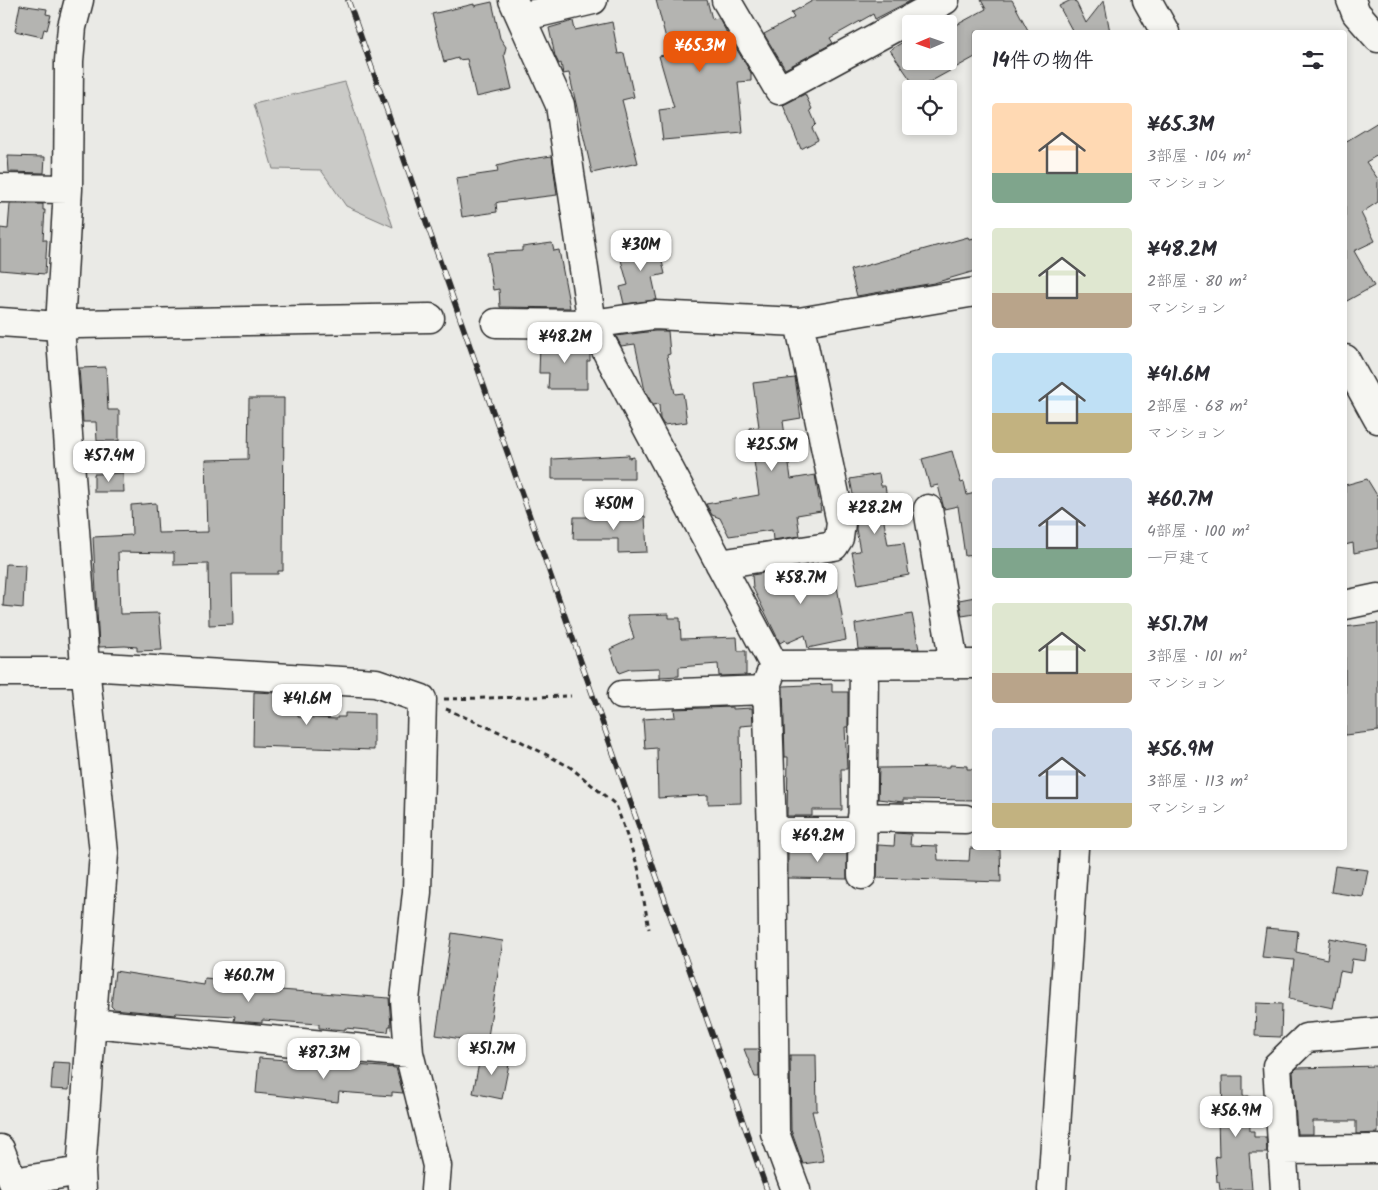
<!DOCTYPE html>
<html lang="ja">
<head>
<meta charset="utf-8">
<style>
  :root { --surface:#fff; --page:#f7f7f7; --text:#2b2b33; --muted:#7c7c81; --accent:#ea580c }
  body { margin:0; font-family:Kalam,"Klee One",sans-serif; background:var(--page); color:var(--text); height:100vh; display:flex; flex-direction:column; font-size:19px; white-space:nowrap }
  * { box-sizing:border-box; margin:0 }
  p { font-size:16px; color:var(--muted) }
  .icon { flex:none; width:28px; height:28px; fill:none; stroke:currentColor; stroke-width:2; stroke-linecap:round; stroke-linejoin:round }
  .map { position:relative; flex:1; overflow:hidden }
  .panel { position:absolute; left:972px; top:30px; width:375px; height:820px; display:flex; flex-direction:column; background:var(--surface); border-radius:5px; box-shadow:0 2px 8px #0003 }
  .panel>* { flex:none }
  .needle { width:32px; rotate:268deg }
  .tools { position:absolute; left:902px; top:15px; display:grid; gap:10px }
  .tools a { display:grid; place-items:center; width:55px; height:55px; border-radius:5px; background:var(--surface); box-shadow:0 2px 8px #0003; font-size:25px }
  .price { position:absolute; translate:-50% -42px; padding:0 11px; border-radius:10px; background:#fff; color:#222; font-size:16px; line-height:32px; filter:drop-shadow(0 1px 2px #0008) }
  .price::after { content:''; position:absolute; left:50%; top:30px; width:15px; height:11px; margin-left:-8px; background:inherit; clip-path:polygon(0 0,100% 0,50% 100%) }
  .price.on { background:var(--accent); color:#fff }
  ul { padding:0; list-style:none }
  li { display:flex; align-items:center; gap:15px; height:125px; padding:0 20px }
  li span { display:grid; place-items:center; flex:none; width:140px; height:100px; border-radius:5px; color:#555 }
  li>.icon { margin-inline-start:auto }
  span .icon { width:60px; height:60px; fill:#fffc; stroke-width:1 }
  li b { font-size:21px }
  h2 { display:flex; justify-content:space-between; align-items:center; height:60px; padding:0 20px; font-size:21px }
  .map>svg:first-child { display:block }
  .green { fill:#cacac7; stroke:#7a7a79 }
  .building { fill:#b4b4b1; stroke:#2b2b2b }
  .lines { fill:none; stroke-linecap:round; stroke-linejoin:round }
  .minor-casing { stroke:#2b2b2b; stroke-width:31 }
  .major-casing { stroke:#2b2b2b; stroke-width:31 }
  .path { stroke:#2b2b2b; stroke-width:3; stroke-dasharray:5 4; stroke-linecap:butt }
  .minor { stroke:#f6f6f2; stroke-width:28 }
  .major { stroke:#f6f6f2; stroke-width:28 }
  .rail-casing { stroke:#2b2b2b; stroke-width:5.5 }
  .rail { stroke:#f6f6f2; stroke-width:4; stroke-dasharray:11; stroke-linecap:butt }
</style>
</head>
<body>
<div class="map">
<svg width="1378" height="1190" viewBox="0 0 1378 1190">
  <rect width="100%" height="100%" fill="#eaeae6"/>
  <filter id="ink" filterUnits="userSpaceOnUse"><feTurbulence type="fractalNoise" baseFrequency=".02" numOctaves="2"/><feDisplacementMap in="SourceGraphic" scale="10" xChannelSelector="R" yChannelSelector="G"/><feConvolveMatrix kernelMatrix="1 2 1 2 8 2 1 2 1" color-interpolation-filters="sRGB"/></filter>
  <g filter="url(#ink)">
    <path class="green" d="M 345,82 L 393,227 L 346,206 L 321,170 L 273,169 L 254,104 Z"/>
    <path class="building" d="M 656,0 L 707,0 L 712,19 L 719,18 L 726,31 L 730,52 L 736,48 L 751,73 L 751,81 L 738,82 L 743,133 L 663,140 L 659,110 L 674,108 L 659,56 L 670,54 Z
      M 814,0 L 912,0 L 875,19 L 873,14 L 830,38 L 833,43 L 785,69 L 764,34 L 794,18 L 791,13 Z
      M 981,0 L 1012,0 L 1029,32 L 975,32 L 975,57 L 917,89 L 890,50 L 911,37 L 911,61 L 949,61 L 949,29 L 986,9 Z
      M 1071,0 L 1075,0 L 1086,23 L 1104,0 L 1110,32 L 1073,32 L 1059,6 Z
      M 492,2 L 500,38 L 506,47 L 504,55 L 512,89 L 476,97 L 467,59 L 458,60 L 458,58 L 444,62 L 432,14 L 474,4 L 474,6 Z
      M 20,5 L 47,9 L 46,14 L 51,15 L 47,30 L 44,29 L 42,37 L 15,31 Z
      M 573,21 L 575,30 L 612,22 L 618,54 L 624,53 L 634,97 L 622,100 L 638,163 L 592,173 L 569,73 L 563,74 L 561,63 L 559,64 L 555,56 L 549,28 Z
      M 805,94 L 812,109 L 810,110 L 816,124 L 812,128 L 818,140 L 801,149 L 783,105 Z
      M 1378,122 L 1378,155 L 1366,162 L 1378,179 L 1378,202 L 1361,213 L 1375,241 L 1354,251 L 1374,286 L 1345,302 L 1345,142 Z
      M 8,156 L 45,157 L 44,173 L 9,172 Z
      M 552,156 L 557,195 L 499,202 L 496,203 L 497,212 L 462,217 L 456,178 L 498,172 L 497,166 L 517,161 Z
      M 10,204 L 43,204 L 43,210 L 45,210 L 43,240 L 47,240 L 45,274 L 0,270 L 0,228 L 8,229 Z
      M 968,237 L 969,239 L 975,238 L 975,271 L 934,283 L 857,296 L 850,270 Z
      M 654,240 L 656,253 L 660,253 L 665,274 L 652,277 L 657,300 L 624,304 L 620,287 L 628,285 L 621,260 L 626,258 L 624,246 Z
      M 552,243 L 554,251 L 559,250 L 570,308 L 500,307 L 499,289 L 493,290 L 487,253 L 522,251 L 522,247 Z
      M 655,331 L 668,331 L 670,354 L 667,355 L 675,394 L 683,393 L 687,422 L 664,425 L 660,419 L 659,404 L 653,405 L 645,391 L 635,344 L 621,346 L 616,336 Z
      M 555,339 L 583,340 L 590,354 L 590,361 L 587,361 L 587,389 L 548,389 L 549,373 L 539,373 L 540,344 L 555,345 Z
      M 106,367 L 108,410 L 119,410 L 119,441 L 97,441 L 96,422 L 83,422 L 79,368 Z
      M 795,378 L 801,418 L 783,421 L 791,479 L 815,475 L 821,511 L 797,515 L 800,536 L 773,540 L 772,530 L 729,536 L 720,518 L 712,515 L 706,504 L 759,495 L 749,428 L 759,427 L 753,383 Z
      M 249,398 L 284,398 L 283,571 L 278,571 L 278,574 L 232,574 L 233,624 L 209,625 L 208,564 L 174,565 L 174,553 L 118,552 L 120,614 L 159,613 L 162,650 L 137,651 L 137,647 L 125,646 L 99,647 L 93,537 L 132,535 L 131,505 L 156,503 L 158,533 L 208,532 L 206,460 L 248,459 Z
      M 952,451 L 961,483 L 964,482 L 967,495 L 975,493 L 975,555 L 965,556 L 958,506 L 944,509 L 938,485 L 930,487 L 922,459 Z
      M 629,455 L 629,458 L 634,457 L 634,479 L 552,479 L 552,459 Z
      M 123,473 L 124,492 L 94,492 L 94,474 Z
      M 879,474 L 881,486 L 885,486 L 888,503 L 881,504 L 888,545 L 904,543 L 909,575 L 858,584 L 852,552 L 860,551 L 856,529 L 857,515 L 850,479 Z
      M 1367,479 L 1378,497 L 1378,548 L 1354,553 L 1353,543 L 1345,545 L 1345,485 Z
      M 618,515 L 645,516 L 647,552 L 618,553 L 618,539 L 573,539 L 574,517 L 618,517 Z
      M 6,564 L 25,565 L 23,608 L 3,606 Z
      M 814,565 L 815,577 L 835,574 L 846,640 L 808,648 L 805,635 L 787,643 L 785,640 L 780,643 L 753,588 L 752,575 Z
      M 975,597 L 975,614 L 962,616 L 959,600 Z
      M 669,614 L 669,618 L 680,618 L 681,639 L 737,637 L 738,651 L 746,651 L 746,675 L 719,676 L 718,664 L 679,667 L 679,676 L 660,677 L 660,668 L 630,669 L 619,673 L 610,649 L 634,638 L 627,615 Z
      M 912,614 L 919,649 L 858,649 L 855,624 Z
      M 1378,623 L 1378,731 L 1345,735 L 1345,627 Z
      M 832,684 L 832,692 L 848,692 L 848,727 L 845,727 L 847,769 L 841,769 L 842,810 L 812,810 L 812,816 L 787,816 L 788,757 L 785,757 L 783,686 Z
      M 254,692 L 298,694 L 298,717 L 337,719 L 337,717 L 345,717 L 345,713 L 374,714 L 374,750 L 253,746 Z
      M 733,707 L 733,709 L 752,708 L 753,725 L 740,726 L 741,803 L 708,804 L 708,795 L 658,798 L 657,748 L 645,749 L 643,719 L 675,717 L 674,709 Z
      M 950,765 L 967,766 L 967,769 L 975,769 L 975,800 L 903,799 L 903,802 L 878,799 L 879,768 L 950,767 Z
      M 895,833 L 911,834 L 910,845 L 937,846 L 938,860 L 969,861 L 970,848 L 1000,850 L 1001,882 L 877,878 L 878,845 L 894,846 Z
      M 788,848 L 847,848 L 847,879 L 788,878 Z
      M 1335,866 L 1368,870 L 1363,897 L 1331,892 Z
      M 1266,928 L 1298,931 L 1296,952 L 1327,959 L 1330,938 L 1367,945 L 1365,961 L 1352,959 L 1350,973 L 1340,971 L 1333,1008 L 1289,999 L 1294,960 L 1262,957 Z
      M 452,933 L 503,941 L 487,1043 L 436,1035 Z
      M 115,971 L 204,985 L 205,979 L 237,982 L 236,989 L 280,993 L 280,990 L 389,998 L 391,1026 L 389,1026 L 388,1032 L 345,1028 L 345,1030 L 319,1028 L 319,1024 L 262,1020 L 262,1023 L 234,1021 L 235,1016 L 176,1013 L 175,1015 L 114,1009 L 111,1006 Z
      M 1256,1003 L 1282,1004 L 1281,1037 L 1255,1036 Z
      M 744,1049 L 759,1049 L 759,1077 L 755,1077 Z
      M 481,1053 L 510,1059 L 502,1099 L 473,1093 Z
      M 790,1055 L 816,1055 L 817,1111 L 812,1111 L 824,1161 L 803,1164 L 791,1130 Z
      M 259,1058 L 396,1068 L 403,1093 L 392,1092 L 392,1096 L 339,1092 L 338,1102 L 256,1093 Z
      M 53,1062 L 71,1063 L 69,1090 L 51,1089 Z
      M 1378,1066 L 1378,1133 L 1356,1134 L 1356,1121 L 1313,1121 L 1313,1134 L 1297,1134 L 1293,1072 L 1297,1068 Z
      M 1222,1076 L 1243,1076 L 1243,1096 L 1249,1096 L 1250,1131 L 1254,1131 L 1254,1137 L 1266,1137 L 1267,1153 L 1249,1153 L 1252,1190 L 1220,1190 L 1219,1182 L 1217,1182 L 1215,1156 L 1219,1157 L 1218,1116 L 1223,1116 Z"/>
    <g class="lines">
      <g class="minor-casing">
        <path id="minor" d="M 79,0 L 72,27 L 69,61 L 68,189 L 60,326 L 85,666 L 104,853 L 81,1171 L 82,1190
          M 513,0 L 560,105 L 592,324 L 774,665 L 975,664
          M 726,0 L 779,90 L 945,0
          M 1351,0 L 1356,13 L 1378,38
          M 521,17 L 593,0
          M 0,188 L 68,189
          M 0,322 L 60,326 L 77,324 L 430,318
          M 496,323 L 592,324 L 654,315 L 799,322
          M 928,509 L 954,664
          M 720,564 L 834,546 L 839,538 L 841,523 L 799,322 L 975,292
          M 1345,605 L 1378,598
          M 774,665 L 767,683 L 772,832 L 775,1133 L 796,1190
          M 0,672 L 72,672 L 85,666 L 376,683 L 422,699 L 417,892 L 405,1000 L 409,1053 L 437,1166 L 435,1190
          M 622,695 L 767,690
          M 862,817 L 965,819
          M 772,832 L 862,832
          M 862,875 L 864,665
          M 92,1023 L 409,1053
          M 0,1149 L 13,1182 L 81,1171
          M 1282,1150 L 1378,1149
          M 1052,1190 L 1074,848
          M 1285,1190 L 1277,1066 L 1306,1038 L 1378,1032"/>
      </g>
      <g class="major-casing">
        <path id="major" d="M 1147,0 L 1165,32
          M 1345,359 L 1378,419"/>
      </g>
      <path class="path" d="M 444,699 L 571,696
        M 446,709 L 520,741 L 570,767 L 616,805 L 638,867 L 649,929"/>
      <use href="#minor" class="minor"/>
      <use href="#major" class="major"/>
      <g class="rail-casing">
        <path id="rail" d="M 348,0 L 767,1190"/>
      </g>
      <use href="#rail" class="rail"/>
    </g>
  </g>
</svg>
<div class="tools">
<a><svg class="needle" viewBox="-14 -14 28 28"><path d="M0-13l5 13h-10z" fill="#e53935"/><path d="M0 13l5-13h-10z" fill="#7c7c81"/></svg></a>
<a><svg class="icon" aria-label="locate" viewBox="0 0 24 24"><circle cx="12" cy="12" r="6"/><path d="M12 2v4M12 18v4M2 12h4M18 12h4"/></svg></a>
</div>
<b class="price on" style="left:700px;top:73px">¥65.3M</b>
<b class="price" style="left:641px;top:272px">¥30M</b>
<b class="price" style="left:565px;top:364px">¥48.2M</b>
<b class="price" style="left:772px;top:472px">¥25.5M</b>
<b class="price" style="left:109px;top:483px">¥57.4M</b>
<b class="price" style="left:614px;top:531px">¥50M</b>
<b class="price" style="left:875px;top:535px">¥28.2M</b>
<b class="price" style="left:801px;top:605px">¥58.7M</b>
<b class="price" style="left:307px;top:726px">¥41.6M</b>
<b class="price" style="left:818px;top:863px">¥69.2M</b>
<b class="price" style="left:249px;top:1003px">¥60.7M</b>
<b class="price" style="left:492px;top:1076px">¥51.7M</b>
<b class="price" style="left:324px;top:1080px">¥87.3M</b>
<b class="price" style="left:1236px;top:1138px">¥56.9M</b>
<section class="panel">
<h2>14件の物件<svg class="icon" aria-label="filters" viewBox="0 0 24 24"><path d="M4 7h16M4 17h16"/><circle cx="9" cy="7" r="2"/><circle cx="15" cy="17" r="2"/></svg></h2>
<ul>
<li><span style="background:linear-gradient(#ffd9b3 70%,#7fa58c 0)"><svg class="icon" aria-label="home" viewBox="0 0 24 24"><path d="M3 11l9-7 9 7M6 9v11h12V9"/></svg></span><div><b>¥65.3M</b><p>3部屋 · 104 m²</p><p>マンション</p></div></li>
<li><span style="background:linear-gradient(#dfe7d0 65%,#b9a48a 0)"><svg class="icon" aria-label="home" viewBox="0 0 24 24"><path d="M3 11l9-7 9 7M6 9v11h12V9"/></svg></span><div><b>¥48.2M</b><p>2部屋 · 80 m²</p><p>マンション</p></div></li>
<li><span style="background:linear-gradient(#bfe0f5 60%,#c2b280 0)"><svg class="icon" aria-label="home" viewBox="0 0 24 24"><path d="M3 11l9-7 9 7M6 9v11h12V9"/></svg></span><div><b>¥41.6M</b><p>2部屋 · 68 m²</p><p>マンション</p></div></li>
<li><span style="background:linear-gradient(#c9d6e8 70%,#7fa58c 0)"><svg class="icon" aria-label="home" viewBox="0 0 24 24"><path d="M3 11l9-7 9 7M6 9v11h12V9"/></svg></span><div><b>¥60.7M</b><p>4部屋 · 100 m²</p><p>一戸建て</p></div></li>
<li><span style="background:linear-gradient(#dfe7d0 70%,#b9a48a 0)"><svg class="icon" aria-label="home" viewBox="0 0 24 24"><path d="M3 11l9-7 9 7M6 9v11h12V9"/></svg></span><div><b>¥51.7M</b><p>3部屋 · 101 m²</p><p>マンション</p></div></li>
<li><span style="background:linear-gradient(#c9d6e8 75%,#c2b280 0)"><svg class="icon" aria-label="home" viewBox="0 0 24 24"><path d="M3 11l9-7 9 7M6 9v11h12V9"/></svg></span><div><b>¥56.9M</b><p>3部屋 · 113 m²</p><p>マンション</p></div></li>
</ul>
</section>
</div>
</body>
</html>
